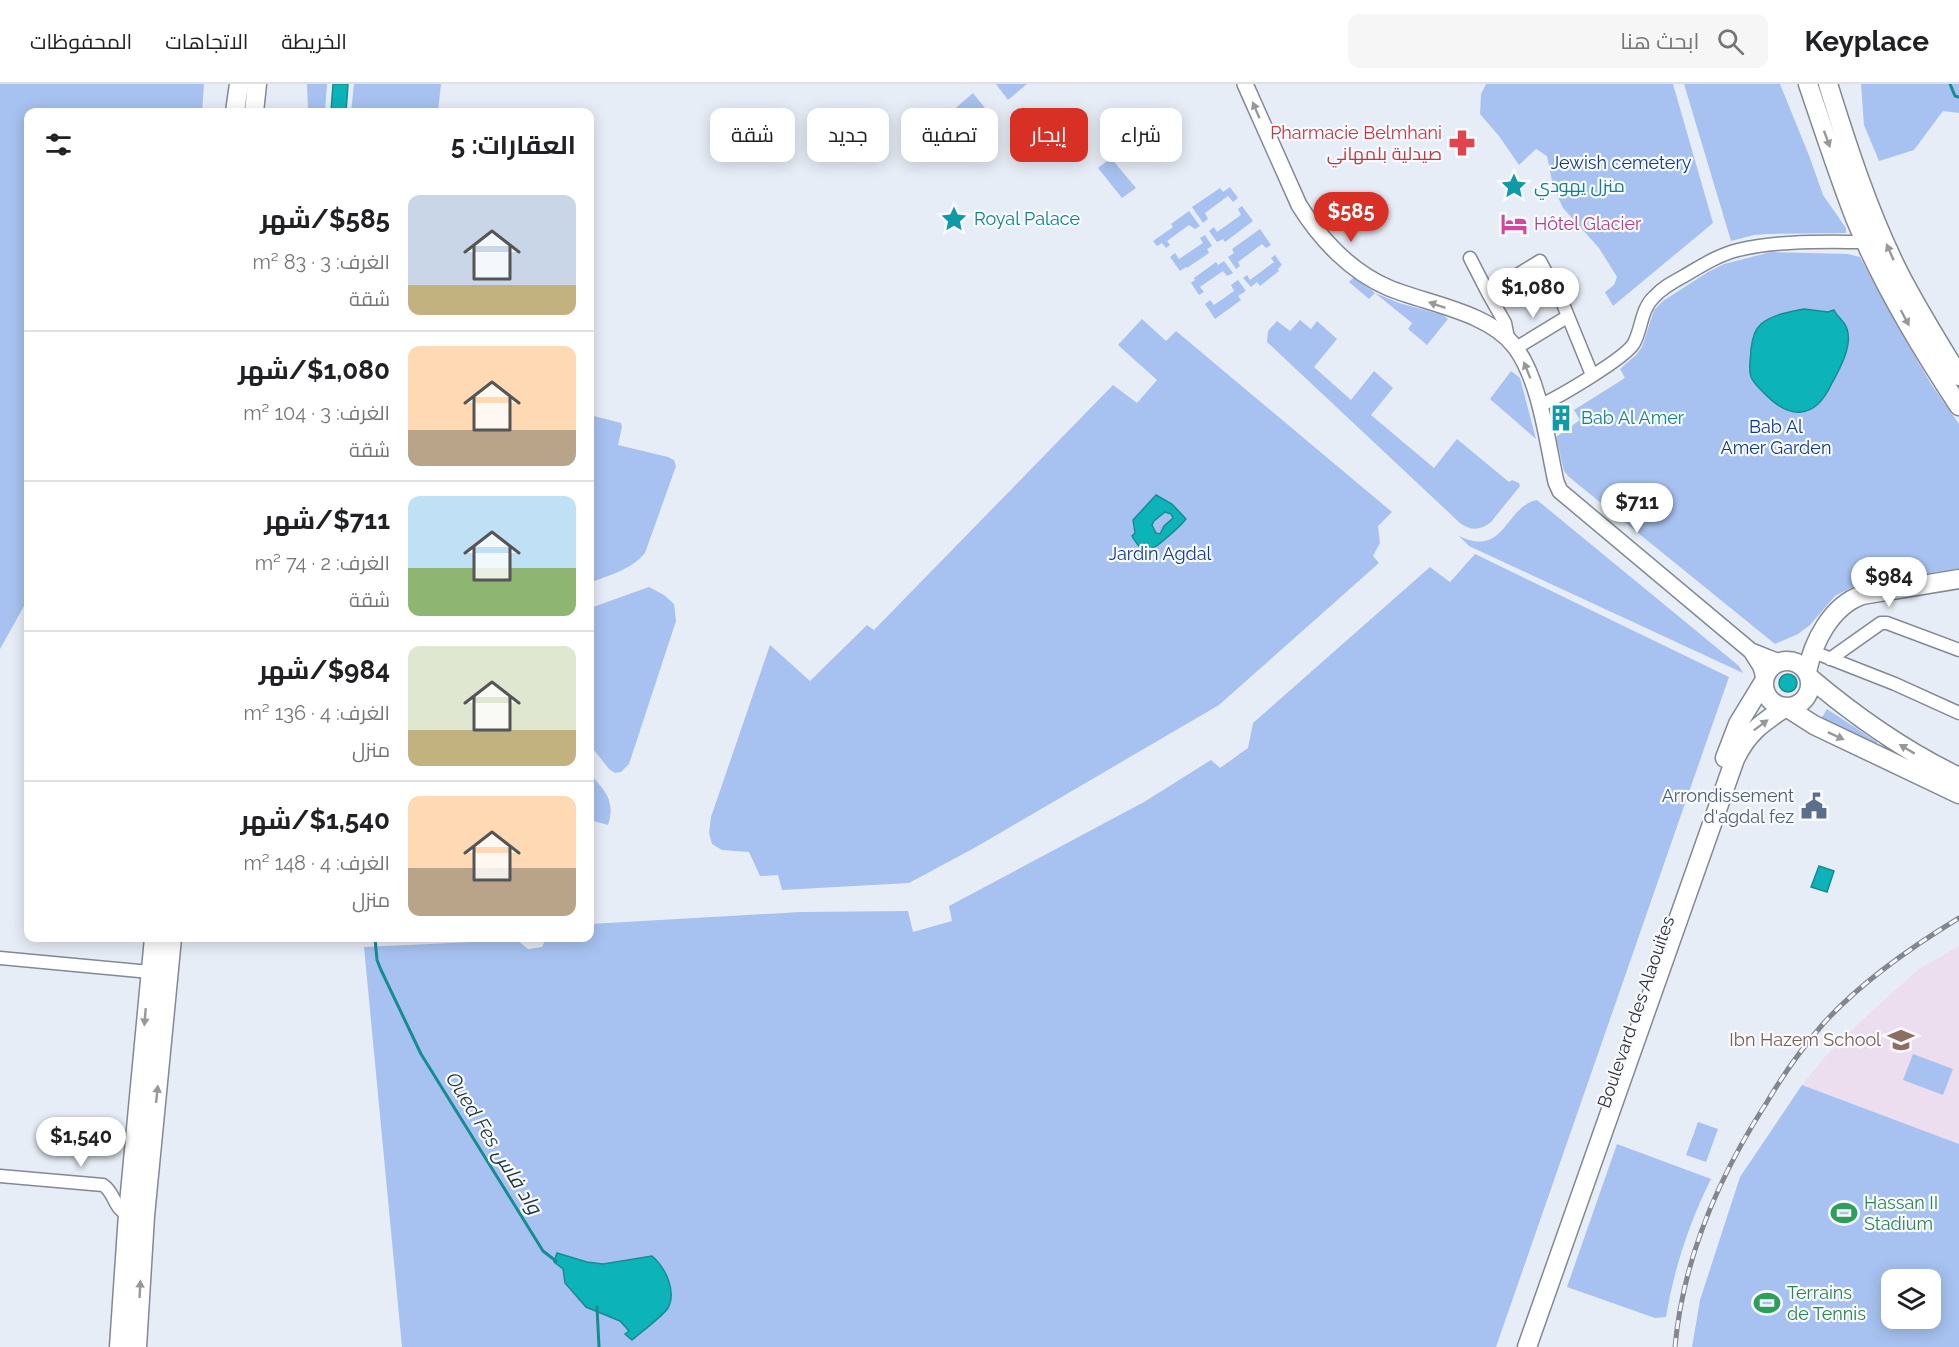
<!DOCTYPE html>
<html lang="ar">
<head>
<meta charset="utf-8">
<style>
  :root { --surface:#fff; --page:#f6f6f6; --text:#202124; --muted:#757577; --line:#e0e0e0; --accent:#d93025 }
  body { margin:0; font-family:Raleway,Cairo,sans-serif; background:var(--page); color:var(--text); direction:rtl; height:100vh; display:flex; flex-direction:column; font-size:22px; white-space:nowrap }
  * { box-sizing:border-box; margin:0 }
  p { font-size:20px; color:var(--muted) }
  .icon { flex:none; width:33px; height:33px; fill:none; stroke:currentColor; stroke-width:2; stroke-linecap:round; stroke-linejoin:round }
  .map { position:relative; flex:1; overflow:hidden; direction:ltr }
  .details { position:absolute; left:24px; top:24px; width:570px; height:834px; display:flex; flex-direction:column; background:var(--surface); border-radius:12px; box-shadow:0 3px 15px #0003; direction:rtl }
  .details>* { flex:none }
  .hud { position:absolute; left:612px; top:24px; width:570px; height:54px; direction:rtl; display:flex; gap:12px }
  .controls { position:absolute; left:1881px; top:1185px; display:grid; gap:12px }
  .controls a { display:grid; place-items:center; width:60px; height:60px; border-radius:12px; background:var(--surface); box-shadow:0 3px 15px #0003; font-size:30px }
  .price { position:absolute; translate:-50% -51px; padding:0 14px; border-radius:21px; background:#fff; color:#222; font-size:20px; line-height:39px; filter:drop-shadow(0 2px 3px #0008) }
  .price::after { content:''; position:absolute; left:50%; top:36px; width:18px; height:14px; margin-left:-9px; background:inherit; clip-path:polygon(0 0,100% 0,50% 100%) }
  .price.current { background:var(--accent); color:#fff }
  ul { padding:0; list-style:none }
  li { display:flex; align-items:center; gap:18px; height:150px; padding:0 18px }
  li+li { border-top:2px solid var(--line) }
  li span { display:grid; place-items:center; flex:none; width:168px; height:120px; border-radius:12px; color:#555 }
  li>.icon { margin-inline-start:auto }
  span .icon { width:72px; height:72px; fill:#fffc; stroke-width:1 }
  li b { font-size:26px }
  h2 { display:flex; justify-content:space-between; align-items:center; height:72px; padding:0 18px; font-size:26px }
  .chip { padding:0 21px; border-radius:12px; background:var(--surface); box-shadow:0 3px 15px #0003; font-size:21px; line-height:54px }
  .chip.current { background:var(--accent); color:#fff }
  header { display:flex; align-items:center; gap:36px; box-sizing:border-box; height:84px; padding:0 30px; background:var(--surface); border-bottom:2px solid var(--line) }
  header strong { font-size:28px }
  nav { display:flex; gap:33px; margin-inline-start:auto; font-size:21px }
  .search { width:420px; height:54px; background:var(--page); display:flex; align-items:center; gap:15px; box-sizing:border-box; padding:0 21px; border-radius:12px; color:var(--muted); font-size:22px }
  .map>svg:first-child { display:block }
  .education { fill:#ecddef }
  .green { fill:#a7c2f0; fill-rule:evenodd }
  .water { fill:#0cb3b9; stroke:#168c91; stroke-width:1.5; fill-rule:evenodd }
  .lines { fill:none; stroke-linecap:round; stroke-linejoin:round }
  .stream { stroke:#168c91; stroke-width:3 }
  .minor-casing { stroke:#838891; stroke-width:15 }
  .tertiary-casing { stroke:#838891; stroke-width:18 }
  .primary-casing { stroke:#838891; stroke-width:21 }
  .minor { stroke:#fff; stroke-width:12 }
  .tertiary { stroke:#fff; stroke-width:15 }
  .primary { stroke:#fff; stroke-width:18 }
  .rail-casing { stroke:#83878d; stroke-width:5 }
  .rail { stroke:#f8fafe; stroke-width:3; stroke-dasharray:9; stroke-linecap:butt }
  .oneway { fill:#97989a }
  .labels { text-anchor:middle; stroke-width:4.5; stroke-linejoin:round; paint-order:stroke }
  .health-label { font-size:18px; fill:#be3a42; stroke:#f8fafe; text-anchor:end }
  .park-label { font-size:18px; fill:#0e3b8e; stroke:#f8fafe }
  .culture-label { font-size:18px; fill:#0d838f; stroke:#f8fafe; text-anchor:start }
  .hotel-label { font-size:18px; fill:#b23c85; stroke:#f8fafe; text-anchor:start }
  .service-label { font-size:18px; fill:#4e5e75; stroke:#f8fafe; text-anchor:end }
  .street-label { font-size:18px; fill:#2f3135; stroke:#f8fafe }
  .education-label { font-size:18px; fill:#785e54; stroke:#f8fafe; text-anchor:end }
  .leisure-label { font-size:18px; fill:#27864d; stroke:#f8fafe; text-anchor:start }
  .water-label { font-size:20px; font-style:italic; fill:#213839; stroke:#f8fafe }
</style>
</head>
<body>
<header>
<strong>Keyplace</strong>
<div class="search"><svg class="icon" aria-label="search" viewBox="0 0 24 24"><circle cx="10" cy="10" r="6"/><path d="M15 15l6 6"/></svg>ابحث هنا</div>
<nav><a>الخريطة</a><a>الاتجاهات</a><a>المحفوظات</a></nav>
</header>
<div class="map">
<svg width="1959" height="1263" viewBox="0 0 1959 1263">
  <rect width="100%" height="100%" fill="#e7edf6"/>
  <path class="education" d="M 1959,862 L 1959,1060 L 1802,1001 L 1825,973 L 1859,939 L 1919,885 Z"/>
  <path class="green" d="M 0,0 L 204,0 L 202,28 L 28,28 L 28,515 L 0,565 Z
    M 307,0 L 327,0 L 325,28 L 308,28 Z
    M 354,0 L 441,0 L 438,28 L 351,28 Z
    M 996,0 L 1027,0 L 1008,16 Z
    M 1486,0 L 1673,0 L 1713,139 L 1613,222 L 1605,208 L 1614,201 L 1617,193 L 1599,164 L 1563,124 L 1553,102 L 1547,72 L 1536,65 L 1519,81 L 1499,52 L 1480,30 L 1481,10 Z
    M 1684,0 L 1780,0 L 1810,74 L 1823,111 L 1846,144 L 1846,149 L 1766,150 L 1754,151 L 1731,157 Z
    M 1861,0 L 1959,0 L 1959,29 L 1943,27 L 1914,66 L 1879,77 L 1864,41 Z
    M 973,9 L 988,28 L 967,46 L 952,27 Z
    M 934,36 L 950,56 L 926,76 L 910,56 Z
    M 1111,74 L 1136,104 L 1122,114 L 1098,84 Z
    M 1230,103 L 1238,114 L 1233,118 L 1228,112 L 1205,129 L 1208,135 L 1203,139 L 1192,123 L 1220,104 L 1223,108 Z
    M 1242,122 L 1253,137 L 1225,158 L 1223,155 L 1217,158 L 1209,147 L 1214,143 L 1217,148 L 1241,131 L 1238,125 Z
    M 1189,127 L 1200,142 L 1195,145 L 1189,141 L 1167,157 L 1170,161 L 1166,164 L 1162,159 L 1157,162 L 1153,157 L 1173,143 L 1171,140 Z
    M 1260,145 L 1271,161 L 1266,164 L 1262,160 L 1238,178 L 1240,182 L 1236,185 L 1228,173 L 1234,169 L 1232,165 Z
    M 1205,151 L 1212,162 L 1207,165 L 1209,169 L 1187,184 L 1186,183 L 1180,187 L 1170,173 L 1175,169 L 1179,175 L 1203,159 L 1200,154 Z
    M 1771,168 L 1848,170 L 1860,173 L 1899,245 L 1931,300 L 1959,340 L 1959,487 L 1858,500 L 1835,512 L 1810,541 L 1798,550 L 1775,560 L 1569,393 L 1564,387 L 1556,353 L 1580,336 L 1574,326 L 1625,294 L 1620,285 L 1636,271 L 1642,263 L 1654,226 L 1663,217 L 1708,188 L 1724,180 Z
    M 1275,171 L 1282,181 L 1278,185 L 1279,187 L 1260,202 L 1257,198 L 1251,203 L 1243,194 L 1247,191 L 1250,196 L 1274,178 L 1271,174 Z
    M 1224,177 L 1233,189 L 1227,192 L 1223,187 L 1200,203 L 1204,208 L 1199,211 L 1191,199 L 1195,196 L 1194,194 L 1216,178 L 1218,181 Z
    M 1354,193 L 1375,209 L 1399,219 L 1443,231 L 1448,235 L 1427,261 L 1408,245 L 1412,239 L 1375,209 L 1369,215 L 1349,198 Z
    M 1238,196 L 1246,207 L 1238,212 L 1241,216 L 1215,235 L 1205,220 L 1210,216 L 1214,221 L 1234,207 L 1231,201 Z
    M 1142,235 L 1166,257 L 1176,247 L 1392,428 L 1378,442 L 1380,459 L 1373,472 L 1379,479 L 1219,621 L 976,763 L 909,799 L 782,806 L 778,791 L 760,792 L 749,768 L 722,766 L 712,760 L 709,749 L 711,733 L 770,561 L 810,597 L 867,541 L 874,546 L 1113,301 L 1137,319 L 1157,296 L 1118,261 Z
    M 1300,236 L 1311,245 L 1317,237 L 1337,255 L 1314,283 L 1351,316 L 1374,287 L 1393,304 L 1371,331 L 1434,384 L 1457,355 L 1509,398 L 1512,396 L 1519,399 L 1520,402 L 1491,438 C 1481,446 1472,447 1461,440 L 1267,258 L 1268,247 L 1277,237 L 1290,247 Z
    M 1511,287 L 1520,294 L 1536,355 L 1490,315 Z
    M 590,331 L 621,339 L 622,343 L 618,361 L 668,373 L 674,376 L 676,382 L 645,469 C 631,486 609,491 590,499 Z
    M 1537,416 L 1739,582 L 1743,589 L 1469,462 L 1459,452 C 1506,474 1504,423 1537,416 Z
    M 1475,470 L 1729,593 L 1496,1263 L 402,1263 L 364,863 L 517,856 L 528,865 L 542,863 L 546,854 L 590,854 L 590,840 L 801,828 L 908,827 L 913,848 L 952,837 L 949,822 L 1144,718 L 1211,676 L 1220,684 L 1248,664 L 1253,639 L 1430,483 L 1450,498 Z
    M 649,503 L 664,511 L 674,520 L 676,537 L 629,680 L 621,688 L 615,689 L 609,685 L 590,661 L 590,524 Z
    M 1827,625 L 1877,658 L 1876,661 L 1821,635 Z
    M 590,689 C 605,708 616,716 608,741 L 590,736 Z
    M 1913,970 L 1953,985 L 1943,1011 L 1903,996 Z
    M 1802,1001 L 1959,1060 L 1959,1263 L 1692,1263 L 1700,1216 L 1740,1093 ZM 1892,1196 L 1930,1196 L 1930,1234 L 1892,1234 Z
    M 1698,1038 L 1718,1045 L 1706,1078 L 1686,1071 Z
    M 1617,1060 L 1711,1095 C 1689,1139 1674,1185 1666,1233 L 1655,1234 L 1567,1203 Z"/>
  <path class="water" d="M 333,0 L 348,0 L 346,28 L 331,28 Z
    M 1804,225 L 1828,228 L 1834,226 C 1837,233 1845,237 1847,245 C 1853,262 1839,286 1831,301 C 1815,335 1790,336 1765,310 C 1760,305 1754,300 1751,293 C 1748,284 1751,274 1751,265 C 1752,256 1754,246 1761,240 C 1773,230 1790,228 1804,225 Z
    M 1156,411 L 1172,420 L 1186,435 C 1178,445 1169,452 1159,460 C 1155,464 1151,464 1146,468 C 1141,466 1134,456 1132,452 L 1135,449 L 1133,436 ZM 1165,428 L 1171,430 L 1173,434 L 1164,442 L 1160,450 L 1156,449 L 1152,441 L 1154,437 Z
    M1779 599a9 9 0 1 1 18 0a9 9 0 1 1-18 0Z
    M 1819,782 L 1834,787 L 1827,808 L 1811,803 Z
    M 557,1169 L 587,1178 L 603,1180 L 652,1172 C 665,1183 677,1207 668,1224 C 663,1232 640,1249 632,1256 L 625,1250 L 629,1247 L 620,1237 L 586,1223 L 565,1199 L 563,1185 L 554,1178 Z"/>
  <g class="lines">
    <path class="stream" d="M 1950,0 L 1955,12 L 1959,13
      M 375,854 L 377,876 L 381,886 L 421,970 L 543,1167 L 556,1177
      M 597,1223 L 599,1263"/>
    <g class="minor-casing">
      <path id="minor" d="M 1470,174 L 1488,209
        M 1508,254 L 1505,239 L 1488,209 L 1540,177 L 1563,220 L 1592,291
        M 1516,264 L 1567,233
        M 1539,322 C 1557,314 1626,274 1634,259 C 1642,244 1641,225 1654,213 C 1662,204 1673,198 1684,192 C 1701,182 1718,171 1738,166 C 1779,156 1824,158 1866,158
        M 1811,567 L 1895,600 L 1959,629
        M 1830,575 L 1881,539 L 1887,539 L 1959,566
        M 0,874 L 150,888
        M 0,1092 L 103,1101 C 117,1110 112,1127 132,1131"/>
    </g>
    <g class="tertiary-casing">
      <path id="tertiary" d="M 1245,0 L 1299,121 C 1320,155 1351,188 1389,204 C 1428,220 1489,228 1515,263 C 1540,296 1547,357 1556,398 L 1560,407 L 1751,567 L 1779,578
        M 1751,567 L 1761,583 L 1764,594"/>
    </g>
    <g class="primary-casing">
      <path id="primary" d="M 1808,0 C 1823,44 1838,90 1855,134 C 1882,200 1920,263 1959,322
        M 1828,0 C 1848,64 1869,129 1899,189 C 1917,224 1938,258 1959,292
        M 235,28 L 239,0
        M 254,28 L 257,0
        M1764 600a23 23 0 1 1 46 0a23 23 0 1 1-46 0Z
        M 1807,588 C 1813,558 1831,522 1862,511 L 1959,495
        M 1809,593 C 1855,632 1905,667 1959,693
        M 1725,674 L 1738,640 L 1763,599
        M 119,1263 L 128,1130 L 154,854
        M 137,1263 L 145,1132 L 172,854
        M 1527,1263 L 1735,675 C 1748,648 1762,639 1786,623 L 1814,641 L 1959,710"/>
    </g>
    <use href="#minor" class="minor"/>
    <use href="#tertiary" class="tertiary"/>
    <use href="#primary" class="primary"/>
    <g class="rail-casing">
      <path id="rail" d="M 1675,1263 C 1683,1174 1719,1092 1767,1018 C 1783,991 1802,964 1823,940 C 1859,900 1913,862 1959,834"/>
    </g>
    <use href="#rail" class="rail"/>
  </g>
  <defs><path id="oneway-solid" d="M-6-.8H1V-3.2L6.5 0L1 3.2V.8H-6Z" transform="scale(1.5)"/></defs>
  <g class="oneway">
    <use href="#oneway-solid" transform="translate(1256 26) rotate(-113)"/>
    <use href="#oneway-solid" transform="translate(1827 55) rotate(70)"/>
    <use href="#oneway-solid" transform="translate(1890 168) rotate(-114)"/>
    <use href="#oneway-solid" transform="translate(1437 221) rotate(-161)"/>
    <use href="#oneway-solid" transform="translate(1905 234) rotate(62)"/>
    <use href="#oneway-solid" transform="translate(1527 286) rotate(-112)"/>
    <use href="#oneway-solid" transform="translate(1761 641) rotate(-37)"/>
    <use href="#oneway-solid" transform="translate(1836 652) rotate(25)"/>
    <use href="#oneway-solid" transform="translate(1907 665) rotate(-149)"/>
    <use href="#oneway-solid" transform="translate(145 933) rotate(95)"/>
    <use href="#oneway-solid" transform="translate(157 1010) rotate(-84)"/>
    <use href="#oneway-solid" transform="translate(140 1205) rotate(-87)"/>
  </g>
  <defs>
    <g id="pharmacy-bare" transform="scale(2.07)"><path d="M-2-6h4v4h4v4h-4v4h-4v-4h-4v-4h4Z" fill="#e0444e" stroke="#f8fafe" stroke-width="2.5" paint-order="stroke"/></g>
    <g id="sight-bare" transform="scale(2.07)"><path d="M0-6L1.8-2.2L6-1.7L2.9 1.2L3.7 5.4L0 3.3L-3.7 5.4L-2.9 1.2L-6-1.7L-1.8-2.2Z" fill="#0f9aa8" stroke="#f8fafe" stroke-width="2.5" paint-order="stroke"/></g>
    <g id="hotel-bare" transform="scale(2.07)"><path d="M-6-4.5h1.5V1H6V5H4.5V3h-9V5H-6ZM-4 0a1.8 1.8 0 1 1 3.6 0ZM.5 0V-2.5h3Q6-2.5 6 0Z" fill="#d1479c" stroke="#f8fafe" stroke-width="2.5" paint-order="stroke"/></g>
    <g id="building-bare" transform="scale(2.07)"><path d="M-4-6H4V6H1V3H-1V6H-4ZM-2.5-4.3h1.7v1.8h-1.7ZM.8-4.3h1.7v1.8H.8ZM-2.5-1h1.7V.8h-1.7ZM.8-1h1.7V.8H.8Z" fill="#0f9aa8" stroke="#f8fafe" stroke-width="2.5" paint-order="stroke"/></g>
    <g id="civic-bare" transform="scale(2.07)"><path d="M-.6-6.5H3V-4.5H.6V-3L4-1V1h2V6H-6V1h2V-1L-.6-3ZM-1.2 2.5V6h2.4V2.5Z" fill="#5c6f8a" stroke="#f8fafe" stroke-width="2.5" paint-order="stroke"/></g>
    <g id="school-bare" transform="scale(2.07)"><path d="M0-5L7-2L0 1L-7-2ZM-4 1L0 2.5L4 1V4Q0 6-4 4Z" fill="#8d6e63" stroke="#f8fafe" stroke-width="2.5" paint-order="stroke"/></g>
    <g id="stadium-bare" transform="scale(2.07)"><path d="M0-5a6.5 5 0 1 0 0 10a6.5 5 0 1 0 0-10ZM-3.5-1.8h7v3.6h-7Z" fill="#2e9e5b" stroke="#f8fafe" stroke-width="2.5" paint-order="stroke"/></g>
  </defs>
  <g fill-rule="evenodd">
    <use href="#pharmacy-bare" x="1462" y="59"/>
    <use href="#sight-bare" x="1514" y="102"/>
    <use href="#sight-bare" x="954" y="135"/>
    <use href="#hotel-bare" x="1514" y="140"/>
    <use href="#building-bare" x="1561" y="334"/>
    <use href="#civic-bare" x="1814" y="722"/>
    <use href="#school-bare" x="1901" y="956"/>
    <use href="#stadium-bare" x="1844" y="1129"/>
    <use href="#stadium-bare" x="1767" y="1219"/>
  </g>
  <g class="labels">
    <g class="health-label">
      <text x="1442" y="55">Pharmacie Belmhani<tspan x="1442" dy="21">صيدلية بلمهاني</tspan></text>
    </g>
    <g class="park-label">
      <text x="1621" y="85">Jewish cemetery</text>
      <text x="1776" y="349">Bab Al<tspan x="1776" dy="21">Amer Garden</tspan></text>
      <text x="1160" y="476">Jardin Agdal</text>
    </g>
    <g class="culture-label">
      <text x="1534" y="108">منزل يهودي</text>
      <text x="974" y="141">Royal Palace</text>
      <text x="1581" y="340">Bab Al Amer</text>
    </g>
    <g class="hotel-label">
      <text x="1534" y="146">Hôtel Glacier</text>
    </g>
    <g class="service-label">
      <text x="1794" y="718">Arrondissement<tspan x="1794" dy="21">d'agdal fez</tspan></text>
    </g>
    <g class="street-label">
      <text transform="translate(1636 928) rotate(-71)" y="6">Boulevard des Alaouites</text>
    </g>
    <g class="education-label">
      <text x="1881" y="962">Ibn Hazem School</text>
    </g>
    <g class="leisure-label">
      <text x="1864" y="1125">Hassan II<tspan x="1864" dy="21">Stadium</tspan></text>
      <text x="1787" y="1215">Terrains<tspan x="1787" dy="21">de Tennis</tspan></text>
    </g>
    <g class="water-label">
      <text transform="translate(494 1059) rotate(58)" y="7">Oued Fes واد فاس</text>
    </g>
  </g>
</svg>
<div class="controls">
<a><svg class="icon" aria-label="layers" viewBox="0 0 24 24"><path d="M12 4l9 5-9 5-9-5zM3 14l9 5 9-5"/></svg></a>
</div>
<b class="price current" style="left:1351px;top:159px">$585</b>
<b class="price" style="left:1533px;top:235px">$1,080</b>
<b class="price" style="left:1637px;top:450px">$711</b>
<b class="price" style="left:1889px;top:524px">$984</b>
<b class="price" style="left:81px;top:1084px">$1,540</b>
<div class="hud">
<a class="chip">شراء</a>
<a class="chip current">إيجار</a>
<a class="chip">تصفية</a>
<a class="chip">جديد</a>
<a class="chip">شقة</a>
</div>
<section class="details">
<h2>العقارات: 5<svg class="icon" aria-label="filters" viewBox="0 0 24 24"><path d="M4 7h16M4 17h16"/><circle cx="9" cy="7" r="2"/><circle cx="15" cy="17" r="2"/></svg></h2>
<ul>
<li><span style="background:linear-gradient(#c9d6e8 75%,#c2b280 0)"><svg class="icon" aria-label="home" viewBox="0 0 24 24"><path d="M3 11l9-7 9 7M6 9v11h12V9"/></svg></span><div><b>$585/شهر</b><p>الغرف: 3 · 83 m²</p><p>شقة</p></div></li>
<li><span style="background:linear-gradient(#ffd9b3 70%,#b9a48a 0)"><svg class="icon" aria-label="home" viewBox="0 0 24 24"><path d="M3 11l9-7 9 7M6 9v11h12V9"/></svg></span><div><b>$1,080/شهر</b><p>الغرف: 3 · 104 m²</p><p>شقة</p></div></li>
<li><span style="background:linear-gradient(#bfe0f5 60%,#8fb573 0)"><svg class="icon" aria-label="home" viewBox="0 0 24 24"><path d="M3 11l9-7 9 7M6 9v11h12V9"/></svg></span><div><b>$711/شهر</b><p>الغرف: 2 · 74 m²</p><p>شقة</p></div></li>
<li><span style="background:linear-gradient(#dfe7d0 70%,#c2b280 0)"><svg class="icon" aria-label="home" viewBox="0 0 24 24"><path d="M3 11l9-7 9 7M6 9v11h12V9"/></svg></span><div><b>$984/شهر</b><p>الغرف: 4 · 136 m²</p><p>منزل</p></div></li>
<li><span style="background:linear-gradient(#ffd9b3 60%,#b9a48a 0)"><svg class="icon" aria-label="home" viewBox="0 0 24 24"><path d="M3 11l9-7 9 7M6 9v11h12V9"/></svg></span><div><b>$1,540/شهر</b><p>الغرف: 4 · 148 m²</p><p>منزل</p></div></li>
</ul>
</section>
</div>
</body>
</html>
